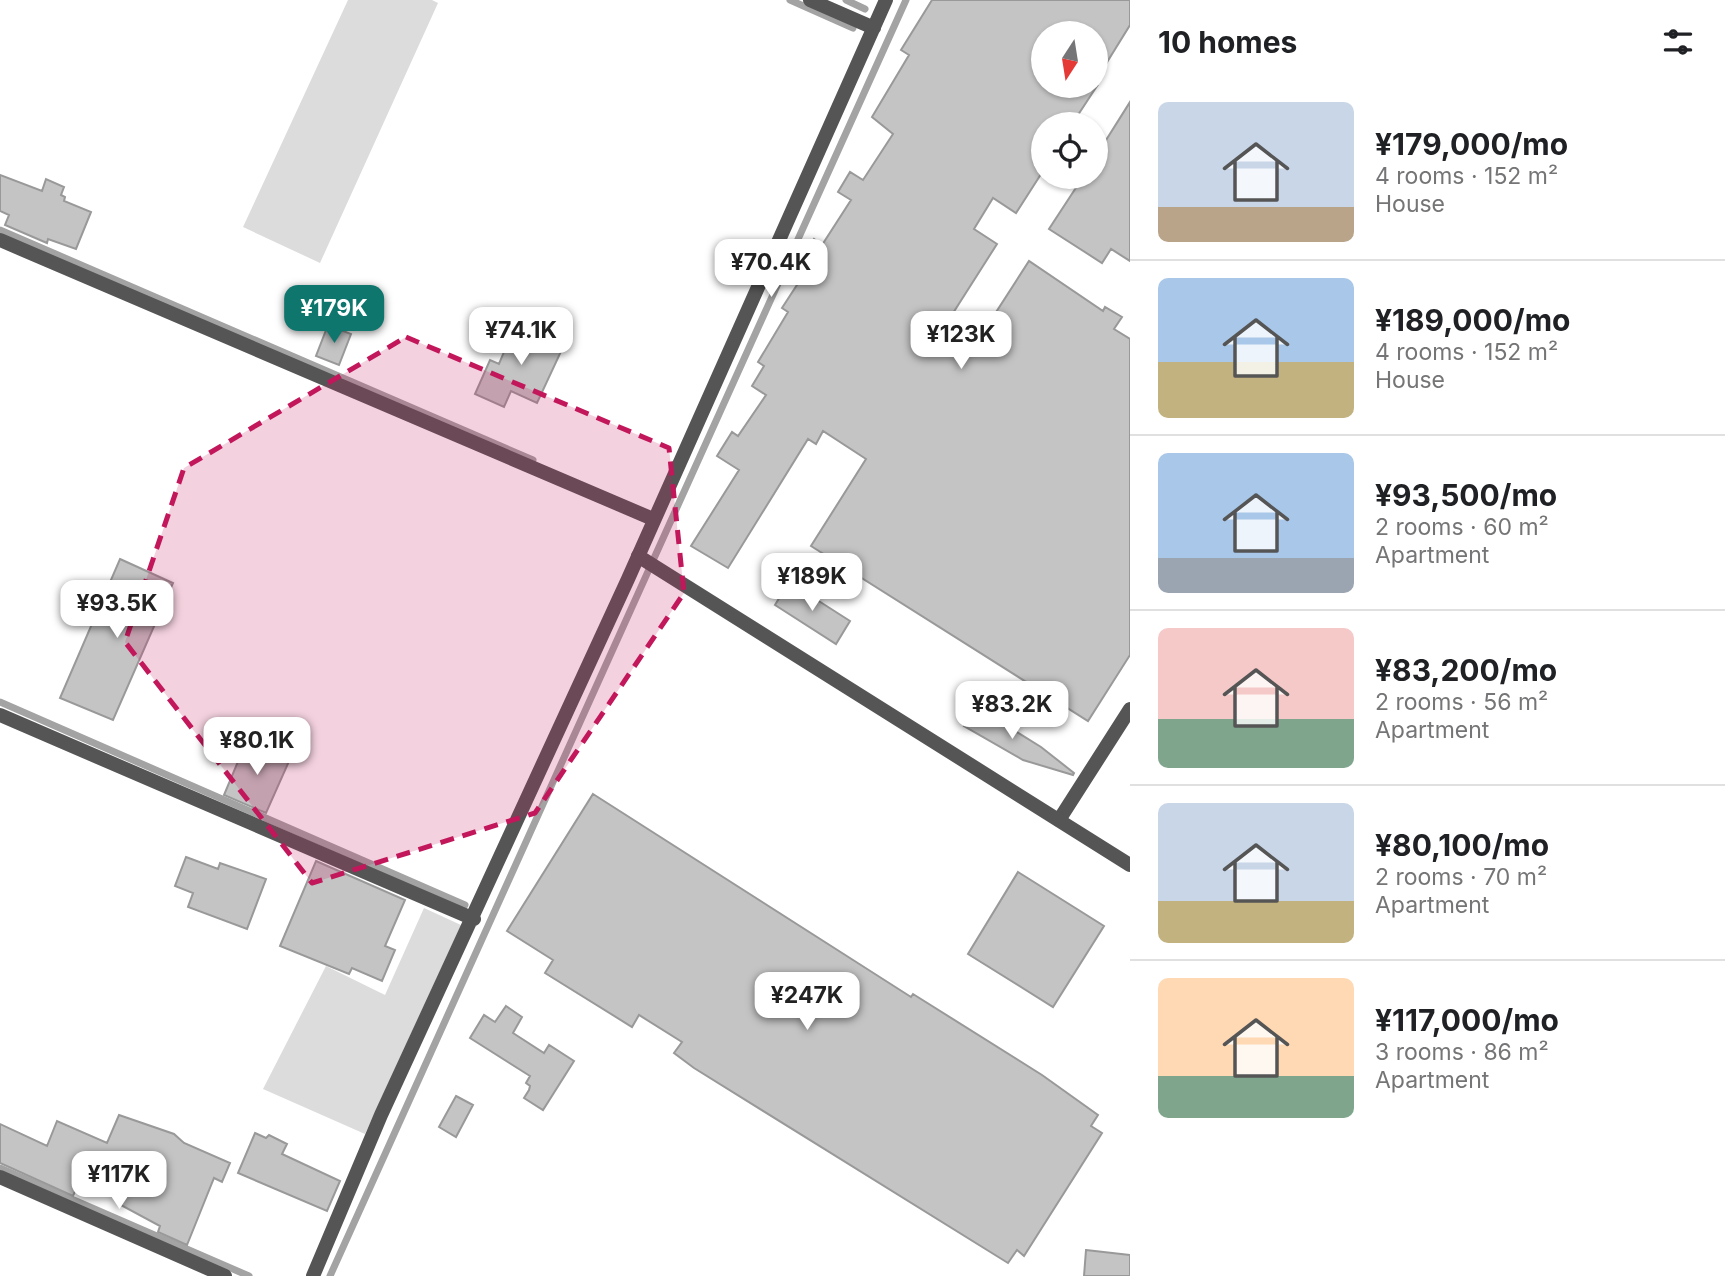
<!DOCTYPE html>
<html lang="en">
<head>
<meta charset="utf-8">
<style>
  :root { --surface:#fff; --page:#f6f6f6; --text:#202124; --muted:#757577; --line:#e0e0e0; --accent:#0f766e }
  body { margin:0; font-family:Inter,sans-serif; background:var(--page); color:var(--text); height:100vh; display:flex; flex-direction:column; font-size:26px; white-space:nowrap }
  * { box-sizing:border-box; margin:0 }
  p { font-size:23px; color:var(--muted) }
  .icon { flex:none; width:38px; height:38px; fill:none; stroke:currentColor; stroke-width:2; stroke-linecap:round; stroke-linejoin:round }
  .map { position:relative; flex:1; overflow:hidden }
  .panel { display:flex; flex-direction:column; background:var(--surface); width:595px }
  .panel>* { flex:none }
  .needle { width:46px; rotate:192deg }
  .buttons { position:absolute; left:1031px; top:21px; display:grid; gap:14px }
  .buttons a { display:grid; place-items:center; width:77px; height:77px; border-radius:50%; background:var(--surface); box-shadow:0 2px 5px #0004; font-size:35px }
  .price { position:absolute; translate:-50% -60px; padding:0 16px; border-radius:14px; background:#fff; color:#222; font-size:23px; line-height:46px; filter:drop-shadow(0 2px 4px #0008) }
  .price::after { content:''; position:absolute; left:50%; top:42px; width:21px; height:16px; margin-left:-10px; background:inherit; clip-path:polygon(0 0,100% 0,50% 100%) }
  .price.on { background:var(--accent); color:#fff }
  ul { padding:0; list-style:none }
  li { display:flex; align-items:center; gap:21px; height:175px; padding:0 28px }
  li+li { border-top:2px solid var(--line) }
  li span { display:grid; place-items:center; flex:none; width:196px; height:140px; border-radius:10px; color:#555 }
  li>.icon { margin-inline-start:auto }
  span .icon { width:84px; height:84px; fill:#fffc; stroke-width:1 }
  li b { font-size:30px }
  h2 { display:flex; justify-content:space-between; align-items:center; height:84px; padding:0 28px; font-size:30px }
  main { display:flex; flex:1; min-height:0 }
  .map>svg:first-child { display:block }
  .green { fill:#dcdcdc }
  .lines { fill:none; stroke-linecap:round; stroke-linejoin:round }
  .stream { stroke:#a3a3a3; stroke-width:7 }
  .building { fill:#c4c4c4; stroke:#999; stroke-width:2 }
  .minor { stroke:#555; stroke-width:14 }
  .tertiary { stroke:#555; stroke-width:14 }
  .marked { fill:#c2185b; fill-opacity:0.2; stroke:#c2185b; stroke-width:5; stroke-dasharray:14 9; stroke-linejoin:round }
</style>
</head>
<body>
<main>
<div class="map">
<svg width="1130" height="1276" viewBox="0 0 1130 1276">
  <rect width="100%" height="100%" fill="#fff"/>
  <path class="green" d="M 348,0 L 432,0 L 438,3 L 320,263 L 243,227 Z
    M 424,908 L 461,925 L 365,1134 L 263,1089 L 326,966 L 385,995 Z"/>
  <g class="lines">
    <path class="stream" d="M 790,0 L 853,28
      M 846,0 L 865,9
      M 0,230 L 533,460
      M 0,702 L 465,905
      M 0,1168 L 249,1276
      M 330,1276 L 906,0"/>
  </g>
  <path class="building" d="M 932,0 L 1130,0 L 1130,25 L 1096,80 L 1096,33 L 1043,33 L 1043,86 L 1097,86 L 1072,124 L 1043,124 L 1043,171 L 1016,213 L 993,198 L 974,229 L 997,244 L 948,321 L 978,340 L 1029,261 L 1103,311 L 1105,307 L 1122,317 L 1114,329 L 1130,339 L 1130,655 L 1088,721 L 811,546 L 866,459 L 823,431 L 816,444 L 808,439 L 728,568 L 691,546 L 739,470 L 717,456 L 732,432 L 738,436 L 766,395 L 752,386 L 764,366 L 758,362 L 788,312 L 782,308 L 806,271 L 797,266 L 814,239 L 822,245 L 851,200 L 838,192 L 850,172 L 863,180 L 893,134 L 872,117 L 909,55 L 901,50 Z
    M 1130,102 L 1130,261 L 1111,249 L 1102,263 L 1049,229 L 1083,177 L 1096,177 L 1096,156 Z
    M 0,175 L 42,191 L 46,179 L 64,187 L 61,195 L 65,197 L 64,201 L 91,212 L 76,249 L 48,239 L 47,243 L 5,225 L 9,215 L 0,211 Z
    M 516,323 L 564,345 L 537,403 L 511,391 L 504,407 L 475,394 L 490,360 L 499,364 Z
    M 328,325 L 351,334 L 339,365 L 316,356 Z
    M 120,559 L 173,583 L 113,720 L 60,698 Z
    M 789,582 L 850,621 L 836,644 L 775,605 Z
    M 975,706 L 1041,747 L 1074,773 L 1073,775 L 1023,760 L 964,726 Z
    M 247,740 L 290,759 L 266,813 L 224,795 Z
    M 593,794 L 911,997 L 913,994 L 1042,1075 L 1098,1115 L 1091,1126 L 1102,1133 L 1024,1256 L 1017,1250 L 1008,1263 L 694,1068 L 674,1053 L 682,1042 L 639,1015 L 632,1027 L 545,973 L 553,960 L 507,931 Z
    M 186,857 L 218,869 L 220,863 L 266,879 L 247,929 L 188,907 L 193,893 L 175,886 Z
    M 316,861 L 405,900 L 385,946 L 395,950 L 382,981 L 352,968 L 349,974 L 280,946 Z
    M 1018,872 L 1104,926 L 1053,1007 L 968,954 Z
    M 506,1006 L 522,1017 L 513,1033 L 544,1053 L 549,1045 L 574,1061 L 543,1110 L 524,1098 L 529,1090 L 530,1086 L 526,1083 L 530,1076 L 470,1038 L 484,1015 L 495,1022 Z
    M 456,1096 L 473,1105 L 456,1137 L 439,1127 Z
    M 119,1115 L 174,1134 L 184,1143 L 230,1163 L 222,1182 L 214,1178 L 187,1245 L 158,1232 L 160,1226 L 119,1204 L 127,1184 L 86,1167 L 73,1196 L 0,1163 L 0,1124 L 47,1146 L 57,1121 L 107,1143 Z
    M 255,1133 L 266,1138 L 269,1135 L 287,1144 L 282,1154 L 340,1181 L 327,1211 L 238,1173 Z
    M 1086,1250 L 1130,1255 L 1130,1276 L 1084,1276 Z"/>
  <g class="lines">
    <path class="minor" d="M 810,0 L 874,28
      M 0,240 L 653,519
      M 0,715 L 474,919
      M 1059,820 L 1130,709
      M 0,1177 L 225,1276
      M 313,1276 L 381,1115 L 628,579 L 886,0"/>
    <path class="tertiary" d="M 638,556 L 1130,865"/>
  </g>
  <path class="marked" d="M 406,337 L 669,448 L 684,593 L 535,813 L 312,883 L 125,642 L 184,468 Z"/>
</svg>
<div class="buttons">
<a><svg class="needle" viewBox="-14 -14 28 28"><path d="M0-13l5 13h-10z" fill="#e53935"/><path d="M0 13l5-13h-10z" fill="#757577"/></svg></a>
<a><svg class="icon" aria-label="locate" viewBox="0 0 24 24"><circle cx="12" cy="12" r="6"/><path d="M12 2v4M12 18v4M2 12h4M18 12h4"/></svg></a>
</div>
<b class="price" style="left:771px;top:299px">¥70.4K</b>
<b class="price on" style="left:334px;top:345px">¥179K</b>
<b class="price" style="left:521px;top:367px">¥74.1K</b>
<b class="price" style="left:961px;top:371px">¥123K</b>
<b class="price" style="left:812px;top:613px">¥189K</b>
<b class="price" style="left:117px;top:640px">¥93.5K</b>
<b class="price" style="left:1012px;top:741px">¥83.2K</b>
<b class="price" style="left:257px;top:777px">¥80.1K</b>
<b class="price" style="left:807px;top:1032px">¥247K</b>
<b class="price" style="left:119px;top:1211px">¥117K</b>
</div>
<section class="panel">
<h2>10 homes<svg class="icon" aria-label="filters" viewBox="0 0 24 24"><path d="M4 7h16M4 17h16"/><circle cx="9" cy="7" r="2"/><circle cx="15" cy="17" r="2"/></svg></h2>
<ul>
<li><span style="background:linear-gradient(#c9d6e8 75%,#b9a48a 0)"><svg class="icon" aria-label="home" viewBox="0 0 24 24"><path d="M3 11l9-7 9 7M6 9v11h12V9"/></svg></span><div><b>¥179,000/mo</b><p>4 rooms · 152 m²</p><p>House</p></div></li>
<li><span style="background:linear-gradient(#a9c7e8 60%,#c2b280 0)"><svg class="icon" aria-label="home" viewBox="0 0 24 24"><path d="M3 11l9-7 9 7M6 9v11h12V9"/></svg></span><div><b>¥189,000/mo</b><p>4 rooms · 152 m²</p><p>House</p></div></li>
<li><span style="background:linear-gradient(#a9c7e8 75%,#9aa5b1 0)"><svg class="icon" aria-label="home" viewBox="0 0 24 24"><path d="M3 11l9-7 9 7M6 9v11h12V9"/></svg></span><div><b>¥93,500/mo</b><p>2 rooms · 60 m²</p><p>Apartment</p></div></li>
<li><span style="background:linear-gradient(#f6c9c9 65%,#7fa58c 0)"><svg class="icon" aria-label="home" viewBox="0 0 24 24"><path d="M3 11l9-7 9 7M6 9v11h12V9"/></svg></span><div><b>¥83,200/mo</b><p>2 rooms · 56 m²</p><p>Apartment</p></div></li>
<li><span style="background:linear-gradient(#c9d6e8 70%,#c2b280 0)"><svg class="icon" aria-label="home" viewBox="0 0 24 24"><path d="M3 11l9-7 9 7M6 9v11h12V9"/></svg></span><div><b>¥80,100/mo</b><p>2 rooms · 70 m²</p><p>Apartment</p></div></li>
<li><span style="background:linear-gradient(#ffd9b3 70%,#7fa58c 0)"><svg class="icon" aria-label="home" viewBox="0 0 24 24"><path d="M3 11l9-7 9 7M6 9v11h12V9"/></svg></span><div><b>¥117,000/mo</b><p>3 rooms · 86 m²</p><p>Apartment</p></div></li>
</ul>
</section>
</main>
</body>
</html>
